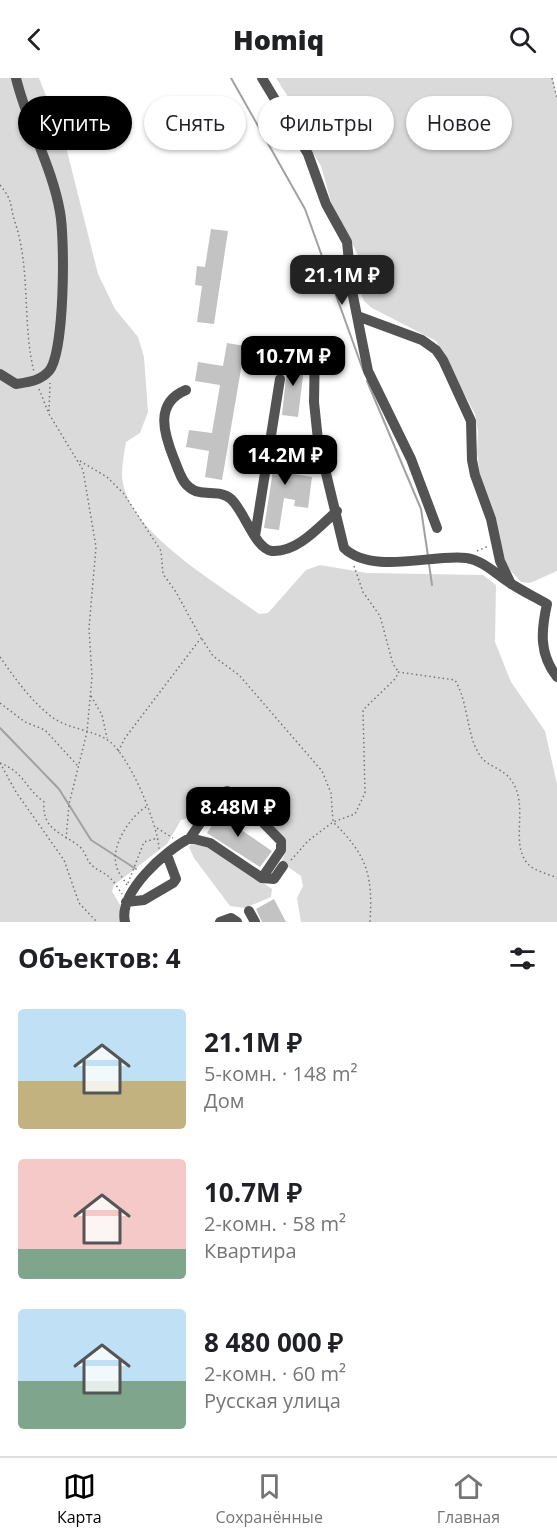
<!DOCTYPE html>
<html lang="ru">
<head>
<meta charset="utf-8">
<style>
  :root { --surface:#fff; --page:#f2f2f2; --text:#202124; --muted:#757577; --line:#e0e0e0; --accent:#000 }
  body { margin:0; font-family:"Open Sans",sans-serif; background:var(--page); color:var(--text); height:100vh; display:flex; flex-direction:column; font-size:22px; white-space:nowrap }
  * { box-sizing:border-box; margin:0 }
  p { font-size:20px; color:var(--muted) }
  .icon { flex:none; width:33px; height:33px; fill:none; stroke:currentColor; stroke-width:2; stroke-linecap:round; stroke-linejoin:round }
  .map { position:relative; height:844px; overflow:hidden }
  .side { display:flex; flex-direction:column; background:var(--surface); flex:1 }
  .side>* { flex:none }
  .guide { position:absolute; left:18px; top:18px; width:522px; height:54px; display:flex; gap:12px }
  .price { position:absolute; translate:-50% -51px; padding:0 14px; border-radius:12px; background:var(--accent); color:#fff; font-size:20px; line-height:39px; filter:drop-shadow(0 2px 3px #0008) }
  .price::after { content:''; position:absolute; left:50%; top:36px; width:18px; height:14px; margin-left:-9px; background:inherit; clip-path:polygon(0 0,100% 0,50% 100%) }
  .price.on { background:#222; color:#fff }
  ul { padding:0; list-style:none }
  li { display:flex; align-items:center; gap:18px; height:150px; padding:0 18px }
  li span { display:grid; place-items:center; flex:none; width:168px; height:120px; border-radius:6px; color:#555 }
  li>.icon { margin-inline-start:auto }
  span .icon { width:72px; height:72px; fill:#fffc; stroke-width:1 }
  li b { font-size:26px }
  h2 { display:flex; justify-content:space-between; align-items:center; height:72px; padding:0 18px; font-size:26px }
  .pill { padding:0 21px; border-radius:27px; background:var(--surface); box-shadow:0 2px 4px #0004; font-size:21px; line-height:54px }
  .pill.on { background:var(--accent); color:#fff }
  header { display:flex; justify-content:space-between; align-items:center; height:78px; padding:0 18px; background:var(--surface); font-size:27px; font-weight:800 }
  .tab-bar { display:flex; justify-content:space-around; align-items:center; height:84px; border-top:2px solid var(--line); background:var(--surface); font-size:16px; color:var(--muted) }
  .tab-bar a { display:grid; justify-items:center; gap:3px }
  .tab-bar .on { color:var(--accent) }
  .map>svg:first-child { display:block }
  .green { fill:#dadada }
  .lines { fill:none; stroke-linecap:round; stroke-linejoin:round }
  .stream { stroke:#a1a1a1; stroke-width:2 }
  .building { fill:#c3c3c3 }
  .path { stroke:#757575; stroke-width:1.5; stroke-dasharray:1.5 3; stroke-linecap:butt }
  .minor { stroke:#535353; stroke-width:10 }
</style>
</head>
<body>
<header><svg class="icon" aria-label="back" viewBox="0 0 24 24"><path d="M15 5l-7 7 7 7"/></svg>Homiq<svg class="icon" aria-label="search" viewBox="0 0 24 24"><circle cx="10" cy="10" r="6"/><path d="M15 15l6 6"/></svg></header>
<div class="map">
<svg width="557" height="844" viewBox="0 0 557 844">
  <rect width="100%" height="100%" fill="#fff"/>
  <path class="green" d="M 0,0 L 39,0 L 66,69 L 98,196 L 115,231 L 138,259 L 144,279 L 148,334 L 140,355 L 126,364 C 124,375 122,386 122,397 C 124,453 218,505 259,536 L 268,535 L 306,492 L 320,487 L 367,495 L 483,497 L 496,507 L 495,564 L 511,604 L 545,653 L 557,706 L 557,844 L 301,844 L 297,820 L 303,808 L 301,798 L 281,784 L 286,773 L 285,760 L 235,711 L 199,737 L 181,742 L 167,766 L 114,807 L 112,813 L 120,827 L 120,844 L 0,844 Z
    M 276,0 L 553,0 L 557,19 L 557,493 L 530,505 L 521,504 L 507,489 L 480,397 L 477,375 L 478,354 L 475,336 L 436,263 L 372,230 L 364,223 L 360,213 L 359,179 L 331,124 L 321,88 L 301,55 L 295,30 Z
    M 191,766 L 211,768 L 272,811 L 271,819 L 245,830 L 230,828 L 194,780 L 189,769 Z"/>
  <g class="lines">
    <path class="stream" d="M 231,0 L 305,131 L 363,292
      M 367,303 L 421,431 L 428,478
      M 429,486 L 432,507
      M 0,650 L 59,711 L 91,762 L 136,791"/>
  </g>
  <path class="building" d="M 211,151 L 228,153 L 214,246 L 197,244 L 202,208 L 195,207 L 197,188 L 205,189 Z
    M 227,265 L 245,268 L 222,402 L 205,399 L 209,373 L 186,369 L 189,352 L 212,355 L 220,307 L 195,303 L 198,284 L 223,288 Z
    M 288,280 L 305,282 L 298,339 L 282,337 Z
    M 278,361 L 293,364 L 288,395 L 312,399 L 308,430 L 294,428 L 295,422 L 284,420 L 279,452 L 264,450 Z
    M 225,727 L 237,735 L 231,745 L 272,773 L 260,789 L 207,755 Z
    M 274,821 L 286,844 L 262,844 L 256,831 Z"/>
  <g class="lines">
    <path class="path" d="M 552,0 L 557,20
      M 0,107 C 14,124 9,126 15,144 C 31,193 22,245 34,294
      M 39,311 L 49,336 L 83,392 L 96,469 L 89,550 L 92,599 L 87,654 L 69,726 L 66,762
      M 49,333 L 50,305
      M 80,383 L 107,399 L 124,416 L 161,473 L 163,496 L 176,514 L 201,560 L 125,660 L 118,674
      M 477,473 L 489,468
      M 354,488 L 363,514 L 380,538 L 393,586 L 398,593
      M 202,561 L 213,578 L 239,597 L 322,693 L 331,715 L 333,744 C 367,777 373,797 370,844
      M 0,579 C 14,599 28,619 47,635 C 64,651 87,650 106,661 C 128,673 158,746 159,771
      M 398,594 L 455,602 C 469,626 466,655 479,676 C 485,688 503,690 511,702 C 530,727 509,765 528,786 C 534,793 549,796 557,800
      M 91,618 L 102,637 L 107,660
      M 0,625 L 25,644 L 45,652 L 77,687
      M 0,685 C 24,694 25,710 44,724 C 42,752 61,754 79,768 C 84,772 86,779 89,784 C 94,791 101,793 107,797 C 113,802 118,810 122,816
      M 0,685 L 16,714 L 64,782 L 79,825 L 97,844
      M 157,750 L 173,760
      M 291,782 L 308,763 L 333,744 L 355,736 L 365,715 L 363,632 L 396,600 L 398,594
      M 128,805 L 144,764 L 158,760
      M 127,807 C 123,800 117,794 116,786 C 111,767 131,738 146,729"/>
    <path class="minor" d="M 262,0 L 308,76 L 326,126 L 347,164 L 352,213 L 368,293 L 411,381 L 437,450
      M 360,239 L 422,262 L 436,272 L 443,282 L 471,343 L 472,382 L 475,397 L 491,441 L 500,483 L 511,506
      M 315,265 L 314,324 L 318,362 L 344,470 C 372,497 432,476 466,480 C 483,482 497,497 510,505 C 522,513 535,519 547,526 C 541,553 539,576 557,599
      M 0,296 L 16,306 C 29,304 40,303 49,293 C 65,274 65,161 60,134 C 52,88 27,46 16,0
      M 186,312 C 154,325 164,356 174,381 C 178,390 181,403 189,409 C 201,420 219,410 231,421 C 245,434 255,471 272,473 C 297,475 320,448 337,433
      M 255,458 L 280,301
      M 190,760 L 220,716 L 227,713 L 234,715 L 281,763 L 281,772 L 262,800 L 274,801 L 283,788
      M 126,824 L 144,822 L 173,805 L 176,801 L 167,777
      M 249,833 L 255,844
      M 125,844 C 118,814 166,772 190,760 L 210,765 L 262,800
      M 220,844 L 231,840 L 237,844"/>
  </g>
</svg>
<b class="price on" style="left:342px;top:228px">21.1M ₽</b>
<b class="price" style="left:293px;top:309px">10.7M ₽</b>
<b class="price" style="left:285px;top:408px">14.2M ₽</b>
<b class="price" style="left:238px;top:760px">8.48M ₽</b>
<div class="guide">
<a class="pill on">Купить</a>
<a class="pill">Снять</a>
<a class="pill">Фильтры</a>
<a class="pill">Новое</a>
</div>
</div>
<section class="side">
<h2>Объектов: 4<svg class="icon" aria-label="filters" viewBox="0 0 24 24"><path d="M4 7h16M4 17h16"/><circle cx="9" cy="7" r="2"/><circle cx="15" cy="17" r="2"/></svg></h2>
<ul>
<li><span style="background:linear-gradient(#bfe0f5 60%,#c2b280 0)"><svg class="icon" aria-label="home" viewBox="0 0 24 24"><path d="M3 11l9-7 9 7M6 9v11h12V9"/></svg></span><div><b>21.1M ₽</b><p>5-комн. · 148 m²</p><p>Дом</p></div></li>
<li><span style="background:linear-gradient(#f6c9c9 75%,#7fa58c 0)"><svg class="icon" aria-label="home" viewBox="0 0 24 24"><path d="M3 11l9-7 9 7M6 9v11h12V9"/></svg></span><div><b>10.7M ₽</b><p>2-комн. · 58 m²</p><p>Квартира</p></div></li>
<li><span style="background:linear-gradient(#bfe0f5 60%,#7fa58c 0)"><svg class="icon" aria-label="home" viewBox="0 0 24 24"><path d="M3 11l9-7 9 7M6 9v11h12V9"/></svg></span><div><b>8 480 000 ₽</b><p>2-комн. · 60 m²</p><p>Русская улица</p></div></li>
</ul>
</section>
<nav class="tab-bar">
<a class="on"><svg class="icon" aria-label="map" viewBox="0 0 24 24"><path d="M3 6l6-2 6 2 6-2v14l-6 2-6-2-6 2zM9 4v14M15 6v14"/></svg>Карта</a>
<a><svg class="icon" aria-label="saved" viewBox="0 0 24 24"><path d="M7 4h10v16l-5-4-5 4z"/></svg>Сохранённые</a>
<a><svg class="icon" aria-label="home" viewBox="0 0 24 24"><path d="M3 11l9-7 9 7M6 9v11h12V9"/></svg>Главная</a>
</nav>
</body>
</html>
